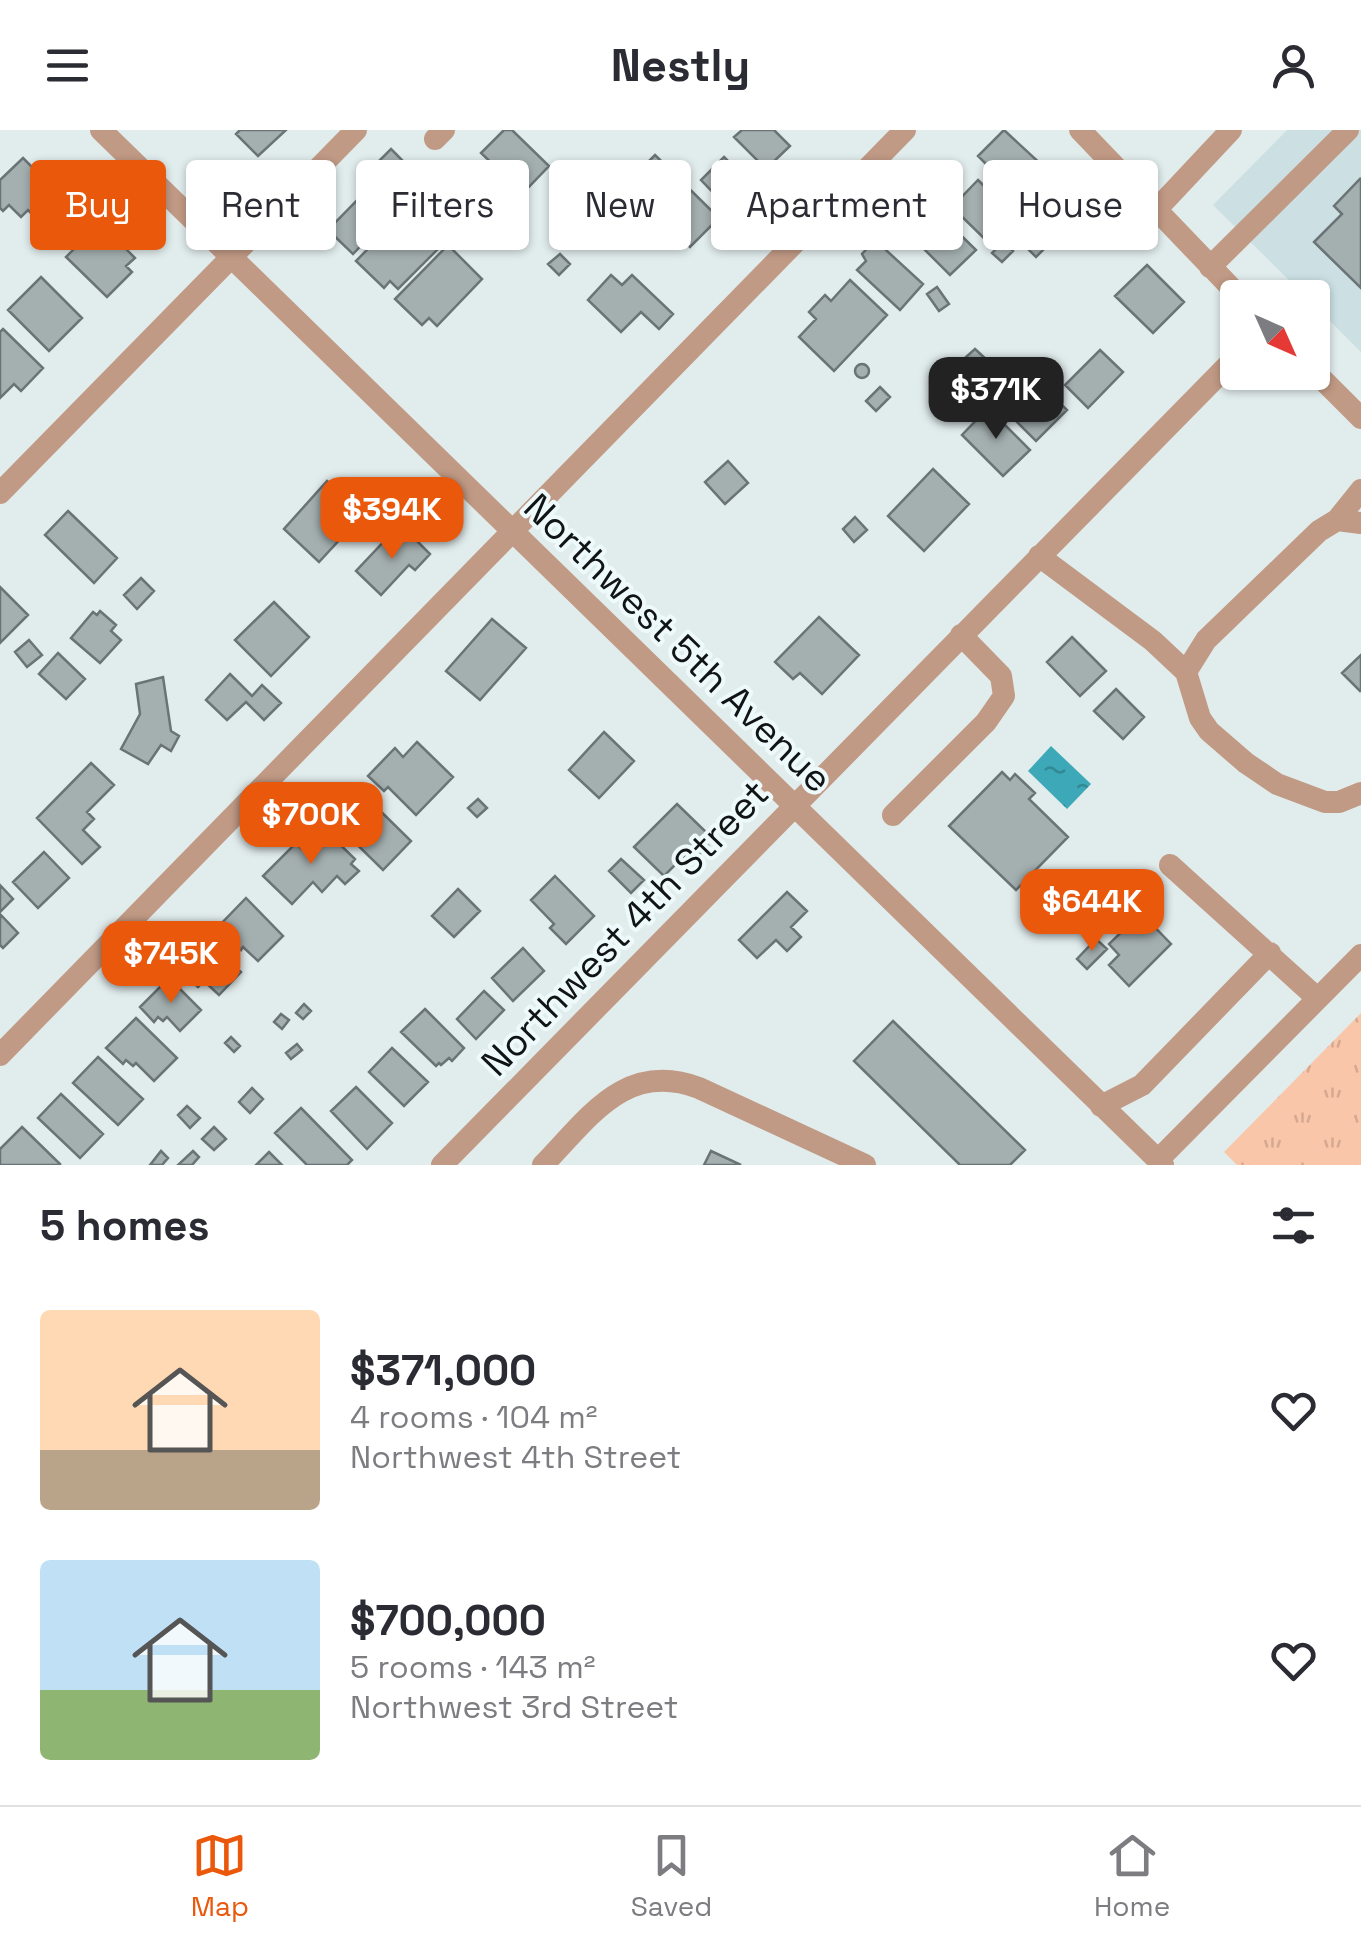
<!DOCTYPE html>
<html lang="en">
<head>
<meta charset="utf-8">
<style>
  :root { --surface:#fff; --page:#f2f2f3; --text:#2b2b33; --muted:#7c7c81; --line:#e1e1e2; --accent:#ea580c }
  body { margin:0; font-family:"Space Grotesk",sans-serif; background:var(--page); color:var(--text); height:100vh; display:flex; flex-direction:column; font-size:38px; white-space:nowrap }
  * { box-sizing:border-box; margin:0 }
  p { font-size:32px; color:var(--muted) }
  .icon { flex:none; width:55px; height:55px; fill:none; stroke:currentColor; stroke-width:2; stroke-linecap:round; stroke-linejoin:round }
  .map { position:relative; height:1035px; overflow:hidden }
  .details { display:flex; flex-direction:column; background:var(--surface); flex:1 }
  .details>* { flex:none }
  .top-card { position:absolute; left:30px; top:30px; width:1302px; height:90px; display:flex; gap:20px }
  .needle { width:65px; rotate:135deg }
  .tools { position:absolute; left:1220px; top:150px; display:grid; gap:20px }
  .tools a { display:grid; place-items:center; width:110px; height:110px; border-radius:10px; background:var(--surface); box-shadow:0 2px 8px #0004; font-size:50px }
  .price { position:absolute; translate:-50% -85px; padding:0 22px; border-radius:20px; background:var(--accent); color:#fff; font-size:32px; line-height:65px; filter:drop-shadow(0 2px 5px #0008) }
  .price::after { content:''; position:absolute; left:50%; top:60px; width:30px; height:22px; margin-left:-15px; background:inherit; clip-path:polygon(0 0,100% 0,50% 100%) }
  .price.on { background:#222; color:#fff }
  ul { padding:0; list-style:none }
  li { display:flex; align-items:center; gap:30px; height:250px; padding:0 40px }
  li span { display:grid; place-items:center; flex:none; width:280px; height:200px; border-radius:10px; color:#555 }
  li>.icon { margin-inline-start:auto }
  span .icon { width:120px; height:120px; fill:#fffc; stroke-width:1 }
  li b { font-size:42px }
  h2 { display:flex; justify-content:space-between; align-items:center; height:120px; padding:0 40px; font-size:42px }
  .pill { padding:0 35px; border-radius:10px; background:var(--surface); box-shadow:0 2px 8px #0004; font-size:35px; line-height:90px }
  .pill.on { background:var(--accent); color:#fff }
  header { display:flex; justify-content:space-between; align-items:center; height:130px; padding:0 40px; background:var(--surface); font-size:45px; font-weight:700 }
  .tabs { display:flex; justify-content:space-around; align-items:center; height:140px; border-top:2px solid var(--line); background:var(--surface); font-size:28px; color:var(--muted) }
  .tabs a { display:grid; justify-items:center; gap:5px }
  .tabs .on { color:var(--accent) }
  .map>svg:first-child { display:block }
  .built { fill:#cce0e3 }
  .park { fill:url(#park-tufts) }
  .water { fill:url(#water-ripples) }
  .building { fill:#a4afb0; stroke:#6a7375; stroke-width:2.5 }
  .lines { fill:none; stroke-linecap:round; stroke-linejoin:round }
  .path { stroke:#939c9c; stroke-width:4; stroke-dasharray:5 5; stroke-linecap:butt }
  .minor { stroke:#c19a85; stroke-width:22 }
  .labels { text-anchor:middle; stroke-width:8; stroke-linejoin:round; paint-order:stroke }
  .street-label { font-size:38px; fill:#101414; stroke:#eef9fb }
</style>
</head>
<body>
<header><svg class="icon" aria-label="menu" viewBox="0 0 24 24"><path d="M4 6h16M4 12h16M4 18h16"/></svg>Nestly<svg class="icon" aria-label="person" viewBox="0 0 24 24"><circle cx="12" cy="8" r="4"/><path d="M4 21q1-7 8-7t8 7"/></svg></header>
<div class="map">
<svg width="1361" height="1035" viewBox="0 0 1361 1035">
  <defs>
    <pattern id="park-tufts" width="24" height="20" patternUnits="userSpaceOnUse" patternTransform="scale(2.5)"><rect width="24" height="20" fill="#fac6a9"/><path d="M3 7l-1-3M5 7V3M7 7l1-3M15 17l-1-3M17 17v-4M19 17l1-3" fill="none" stroke="#d5a991"/></pattern>
    <pattern id="water-ripples" width="26" height="14" patternUnits="userSpaceOnUse" patternTransform="scale(2.5)"><rect width="26" height="14" fill="#3da8b7"/><path d="M2 4q2-2 4 0t4 0M15 11q2-2 4 0t4 0" fill="none" stroke="#328894"/></pattern>
  </defs>
  <rect width="100%" height="100%" fill="#e1eced"/>
  <path class="built" d="M 1287,0 L 1361,0 L 1361,222 L 1313,174 L 1312,168 L 1306,167 L 1213,75 Z"/>
  <path class="park" d="M 1361,883 L 1361,1035 L 1237,1035 L 1224,1022 Z"/>
  <path class="water" d="M 1051,616 L 1091,654 L 1067,679 L 1028,641 Z"/>
  <path class="building" d="M 240,0 L 286,0 L 258,26 L 236,4 Z
    M 504,0 L 512,0 L 549,36 L 523,63 L 481,23 Z
    M 742,0 L 774,0 L 790,16 L 766,39 L 734,7 Z
    M 1004,0 L 1044,37 L 1021,60 L 1006,45 L 1001,49 L 978,26 Z
    M 391,19 L 404,32 L 398,39 L 415,55 L 407,63 L 409,65 L 353,124 L 328,100 L 374,53 L 378,58 L 392,43 L 379,31 Z
    M 655,25 L 719,88 L 690,117 L 626,54 Z
    M 724,27 L 755,58 L 731,81 L 701,50 Z
    M 23,28 L 64,69 L 40,93 L 28,80 L 21,87 L 9,75 L 3,81 L 0,78 L 0,50 Z
    M 1360,49 L 1361,51 L 1361,158 L 1314,112 L 1342,84 L 1334,76 Z
    M 978,50 L 1021,92 L 995,119 L 952,77 Z
    M 927,72 L 976,120 L 950,145 L 902,97 Z
    M 408,78 L 443,114 L 398,159 L 390,151 L 384,158 L 356,131 Z
    M 100,93 L 135,128 L 126,136 L 132,142 L 107,167 L 66,127 Z
    M 1030,101 L 1046,117 L 1036,127 L 1020,111 Z
    M 875,110 L 923,154 L 900,180 L 857,140 L 866,131 L 862,124 Z
    M 1003,112 L 1013,121 L 1002,132 L 992,123 Z
    M 448,115 L 482,149 L 437,196 L 429,188 L 422,195 L 395,169 Z
    M 560,124 L 570,134 L 559,145 L 548,134 Z
    M 1147,135 L 1184,172 L 1153,203 L 1115,166 Z
    M 611,145 L 622,155 L 632,145 L 673,184 L 659,199 L 641,182 L 621,202 L 588,170 Z
    M 41,147 L 82,188 L 49,221 L 8,180 Z
    M 850,150 L 887,185 L 834,241 L 799,207 L 816,189 L 809,182 L 825,165 L 831,171 Z
    M 937,157 L 949,174 L 939,181 L 927,164 Z
    M 3,199 L 43,238 L 21,261 L 14,254 L 0,268 L 0,202 Z
    M 975,219 L 987,230 L 978,239 L 966,227 Z
    M 1100,220 L 1123,242 L 1088,278 L 1065,255 Z
    M855 241a7 7 0 1 1 14 0a7 7 0 1 1-14 0Z
    M 1021,235 L 1067,280 L 1036,311 L 991,266 Z
    M 956,244 L 972,258 L 960,272 L 943,258 Z
    M 880,257 L 890,267 L 876,281 L 866,271 Z
    M 988,278 L 1030,320 L 1003,346 L 962,305 Z
    M 728,331 L 748,353 L 725,374 L 705,352 Z
    M 933,339 L 969,374 L 924,421 L 888,386 Z
    M 327,351 L 348,371 L 341,379 L 355,393 L 319,432 L 284,399 Z
    M 68,381 L 117,428 L 94,453 L 45,405 Z
    M 855,387 L 867,400 L 854,412 L 843,399 Z
    M 409,403 L 430,424 L 415,440 L 409,435 L 381,465 L 356,441 L 391,404 L 400,412 Z
    M 141,448 L 154,461 L 137,479 L 124,465 Z
    M 0,457 L 28,485 L 0,513 Z
    M 274,472 L 309,507 L 271,546 L 235,510 Z
    M 100,481 L 116,495 L 111,501 L 121,510 L 100,533 L 71,508 L 93,482 L 97,485 Z
    M 819,487 L 859,525 L 822,564 L 800,543 L 793,549 L 775,532 Z
    M 492,489 L 526,518 L 480,570 L 446,541 Z
    M 1072,507 L 1106,541 L 1080,566 L 1047,532 Z
    M 29,510 L 42,525 L 27,537 L 15,522 Z
    M 58,523 L 85,549 L 66,569 L 39,544 Z
    M 1361,525 L 1361,560 L 1360,561 L 1342,543 Z
    M 230,544 L 252,566 L 262,555 L 281,573 L 264,590 L 246,572 L 227,590 L 206,570 Z
    M 163,547 L 171,601 L 179,606 L 171,621 L 161,615 L 148,634 L 121,619 L 140,584 L 136,554 Z
    M 1116,559 L 1144,587 L 1123,609 L 1094,581 Z
    M 604,602 L 634,631 L 599,668 L 569,640 Z
    M 417,612 L 453,647 L 416,685 L 388,657 L 384,661 L 368,646 L 395,618 L 403,627 Z
    M 91,633 L 114,655 L 87,682 L 94,689 L 83,700 L 100,717 L 82,734 L 37,688 Z
    M 1002,642 L 1010,650 L 1015,644 L 1035,663 L 1029,669 L 1068,707 L 1016,760 L 949,696 Z
    M 362,663 L 411,711 L 383,740 L 334,692 Z
    M 478,669 L 487,678 L 477,687 L 468,678 Z
    M 677,674 L 707,703 L 664,746 L 634,717 Z
    M 323,698 L 355,729 L 351,734 L 359,741 L 345,754 L 337,746 L 322,762 L 313,752 L 292,774 L 263,746 L 296,713 L 302,719 Z
    M 44,722 L 69,748 L 38,778 L 13,752 Z
    M 621,729 L 644,750 L 631,763 L 609,741 Z
    M 555,746 L 594,786 L 566,814 L 550,798 L 554,794 L 531,770 Z
    M 0,755 L 13,769 L 0,782 Z
    M 458,759 L 480,781 L 454,807 L 432,786 Z
    M 787,762 L 807,781 L 791,797 L 801,807 L 787,821 L 776,810 L 757,828 L 739,810 Z
    M 246,768 L 283,806 L 258,831 L 243,817 L 241,820 L 233,813 L 231,815 L 216,799 Z
    M 1141,783 L 1171,814 L 1129,856 L 1109,835 L 1119,825 L 1109,814 Z
    M 0,784 L 18,803 L 3,818 L 0,815 Z
    M 206,809 L 241,842 L 219,865 L 204,851 L 198,857 L 178,838 Z
    M 1096,809 L 1107,819 L 1087,839 L 1077,829 Z
    M 523,818 L 544,841 L 513,871 L 492,848 Z
    M 169,848 L 201,880 L 180,901 L 167,887 L 163,891 L 158,887 L 154,892 L 140,877 Z
    M 484,861 L 504,880 L 476,909 L 457,889 Z
    M 304,874 L 311,881 L 303,889 L 296,883 Z
    M 425,879 L 464,918 L 452,931 L 449,928 L 441,935 L 439,933 L 436,936 L 401,902 Z
    M 281,884 L 289,890 L 282,899 L 274,892 Z
    M 136,888 L 177,928 L 154,951 L 136,933 L 133,936 L 126,930 L 123,934 L 106,918 Z
    M 893,891 L 1025,1020 L 1010,1035 L 960,1035 L 854,931 Z
    M 231,907 L 240,916 L 234,922 L 225,913 Z
    M 297,914 L 302,920 L 291,929 L 286,923 Z
    M 392,918 L 428,952 L 404,976 L 369,942 Z
    M 98,927 L 143,969 L 118,995 L 73,953 Z
    M 356,957 L 392,993 L 367,1019 L 331,981 Z
    M 252,958 L 263,969 L 250,983 L 239,972 Z
    M 61,964 L 103,1004 L 80,1028 L 38,988 Z
    M 187,976 L 200,988 L 190,998 L 178,985 Z
    M 301,978 L 352,1030 L 347,1035 L 307,1035 L 275,1003 Z
    M 22,997 L 60,1034 L 59,1035 L 0,1035 L 0,1019 Z
    M 214,997 L 226,1009 L 214,1020 L 202,1009 Z
    M 161,1021 L 168,1028 L 162,1035 L 150,1035 Z
    M 193,1021 L 199,1027 L 192,1035 L 178,1035 Z
    M 711,1021 L 741,1035 L 704,1035 Z
    M 269,1022 L 282,1035 L 256,1035 Z"/>
  <g class="lines">
    <path class="path" d="M 684,739 L 746,677"/>
    <path class="minor" d="M 101,0 L 1163,1035
      M 1080,0 L 1241,168
      M 435,9 L 444,0
      M 1156,80 L 1231,0
      M 1210,137 L 1348,0
      M 1312,239 L 1361,288
      M 0,363 L 356,0
      M 1337,390 L 1361,360
      M 1039,426 L 1153,511 L 1186,542 L 1200,588 L 1209,601 L 1246,633 L 1277,654 L 1325,672 L 1339,672 L 1361,663
      M 1186,542 L 1206,510 L 1319,401 L 1337,390 L 1361,393
      M 893,685 L 986,592 L 1004,566 L 1001,546 L 961,505
      M 1170,735 L 1317,868
      M 0,925 L 905,0
      M 1101,976 L 1142,955 L 1270,823
      M 1158,1030 L 1361,825
      M 442,1035 L 1238,225
      M 543,1035 C 589,988 625,930 699,958 L 865,1035"/>
  </g>
  <g class="labels">
    <g class="street-label">
      <text transform="translate(678 513) rotate(44)" y="13">Northwest 5th Avenue</text>
      <text transform="translate(625 798) rotate(-46)" y="13">Northwest 4th Street</text>
    </g>
  </g>
</svg>
<div class="tools">
<a><svg class="needle" viewBox="-14 -14 28 28"><path d="M0-13l5 13h-10z" fill="#e53935"/><path d="M0 13l5-13h-10z" fill="#7c7c81"/></svg></a>
</div>
<b class="price on" style="left:996px;top:312px">$371K</b>
<b class="price" style="left:392px;top:432px">$394K</b>
<b class="price" style="left:311px;top:737px">$700K</b>
<b class="price" style="left:1092px;top:824px">$644K</b>
<b class="price" style="left:171px;top:876px">$745K</b>
<div class="top-card">
<a class="pill on">Buy</a>
<a class="pill">Rent</a>
<a class="pill">Filters</a>
<a class="pill">New</a>
<a class="pill">Apartment</a>
<a class="pill">House</a>
</div>
</div>
<section class="details">
<h2>5 homes<svg class="icon" aria-label="filters" viewBox="0 0 24 24"><path d="M4 7h16M4 17h16"/><circle cx="9" cy="7" r="2"/><circle cx="15" cy="17" r="2"/></svg></h2>
<ul>
<li><span style="background:linear-gradient(#ffd9b3 70%,#b9a48a 0)"><svg class="icon" aria-label="home" viewBox="0 0 24 24"><path d="M3 11l9-7 9 7M6 9v11h12V9"/></svg></span><div><b>$371,000</b><p>4 rooms · 104 m²</p><p>Northwest 4th Street</p></div><svg class="icon" aria-label="heart" viewBox="0 0 24 24"><path d="M12 20l-8-8c-3-5 5-10 8-4 3-6 11-1 8 4z"/></svg></li>
<li><span style="background:linear-gradient(#bfe0f5 65%,#8fb573 0)"><svg class="icon" aria-label="home" viewBox="0 0 24 24"><path d="M3 11l9-7 9 7M6 9v11h12V9"/></svg></span><div><b>$700,000</b><p>5 rooms · 143 m²</p><p>Northwest 3rd Street</p></div><svg class="icon" aria-label="heart" viewBox="0 0 24 24"><path d="M12 20l-8-8c-3-5 5-10 8-4 3-6 11-1 8 4z"/></svg></li>
</ul>
</section>
<nav class="tabs">
<a class="on"><svg class="icon" aria-label="map" viewBox="0 0 24 24"><path d="M3 6l6-2 6 2 6-2v14l-6 2-6-2-6 2zM9 4v14M15 6v14"/></svg>Map</a>
<a><svg class="icon" aria-label="saved" viewBox="0 0 24 24"><path d="M7 4h10v16l-5-4-5 4z"/></svg>Saved</a>
<a><svg class="icon" aria-label="home" viewBox="0 0 24 24"><path d="M3 11l9-7 9 7M6 9v11h12V9"/></svg>Home</a>
</nav>
</body>
</html>
